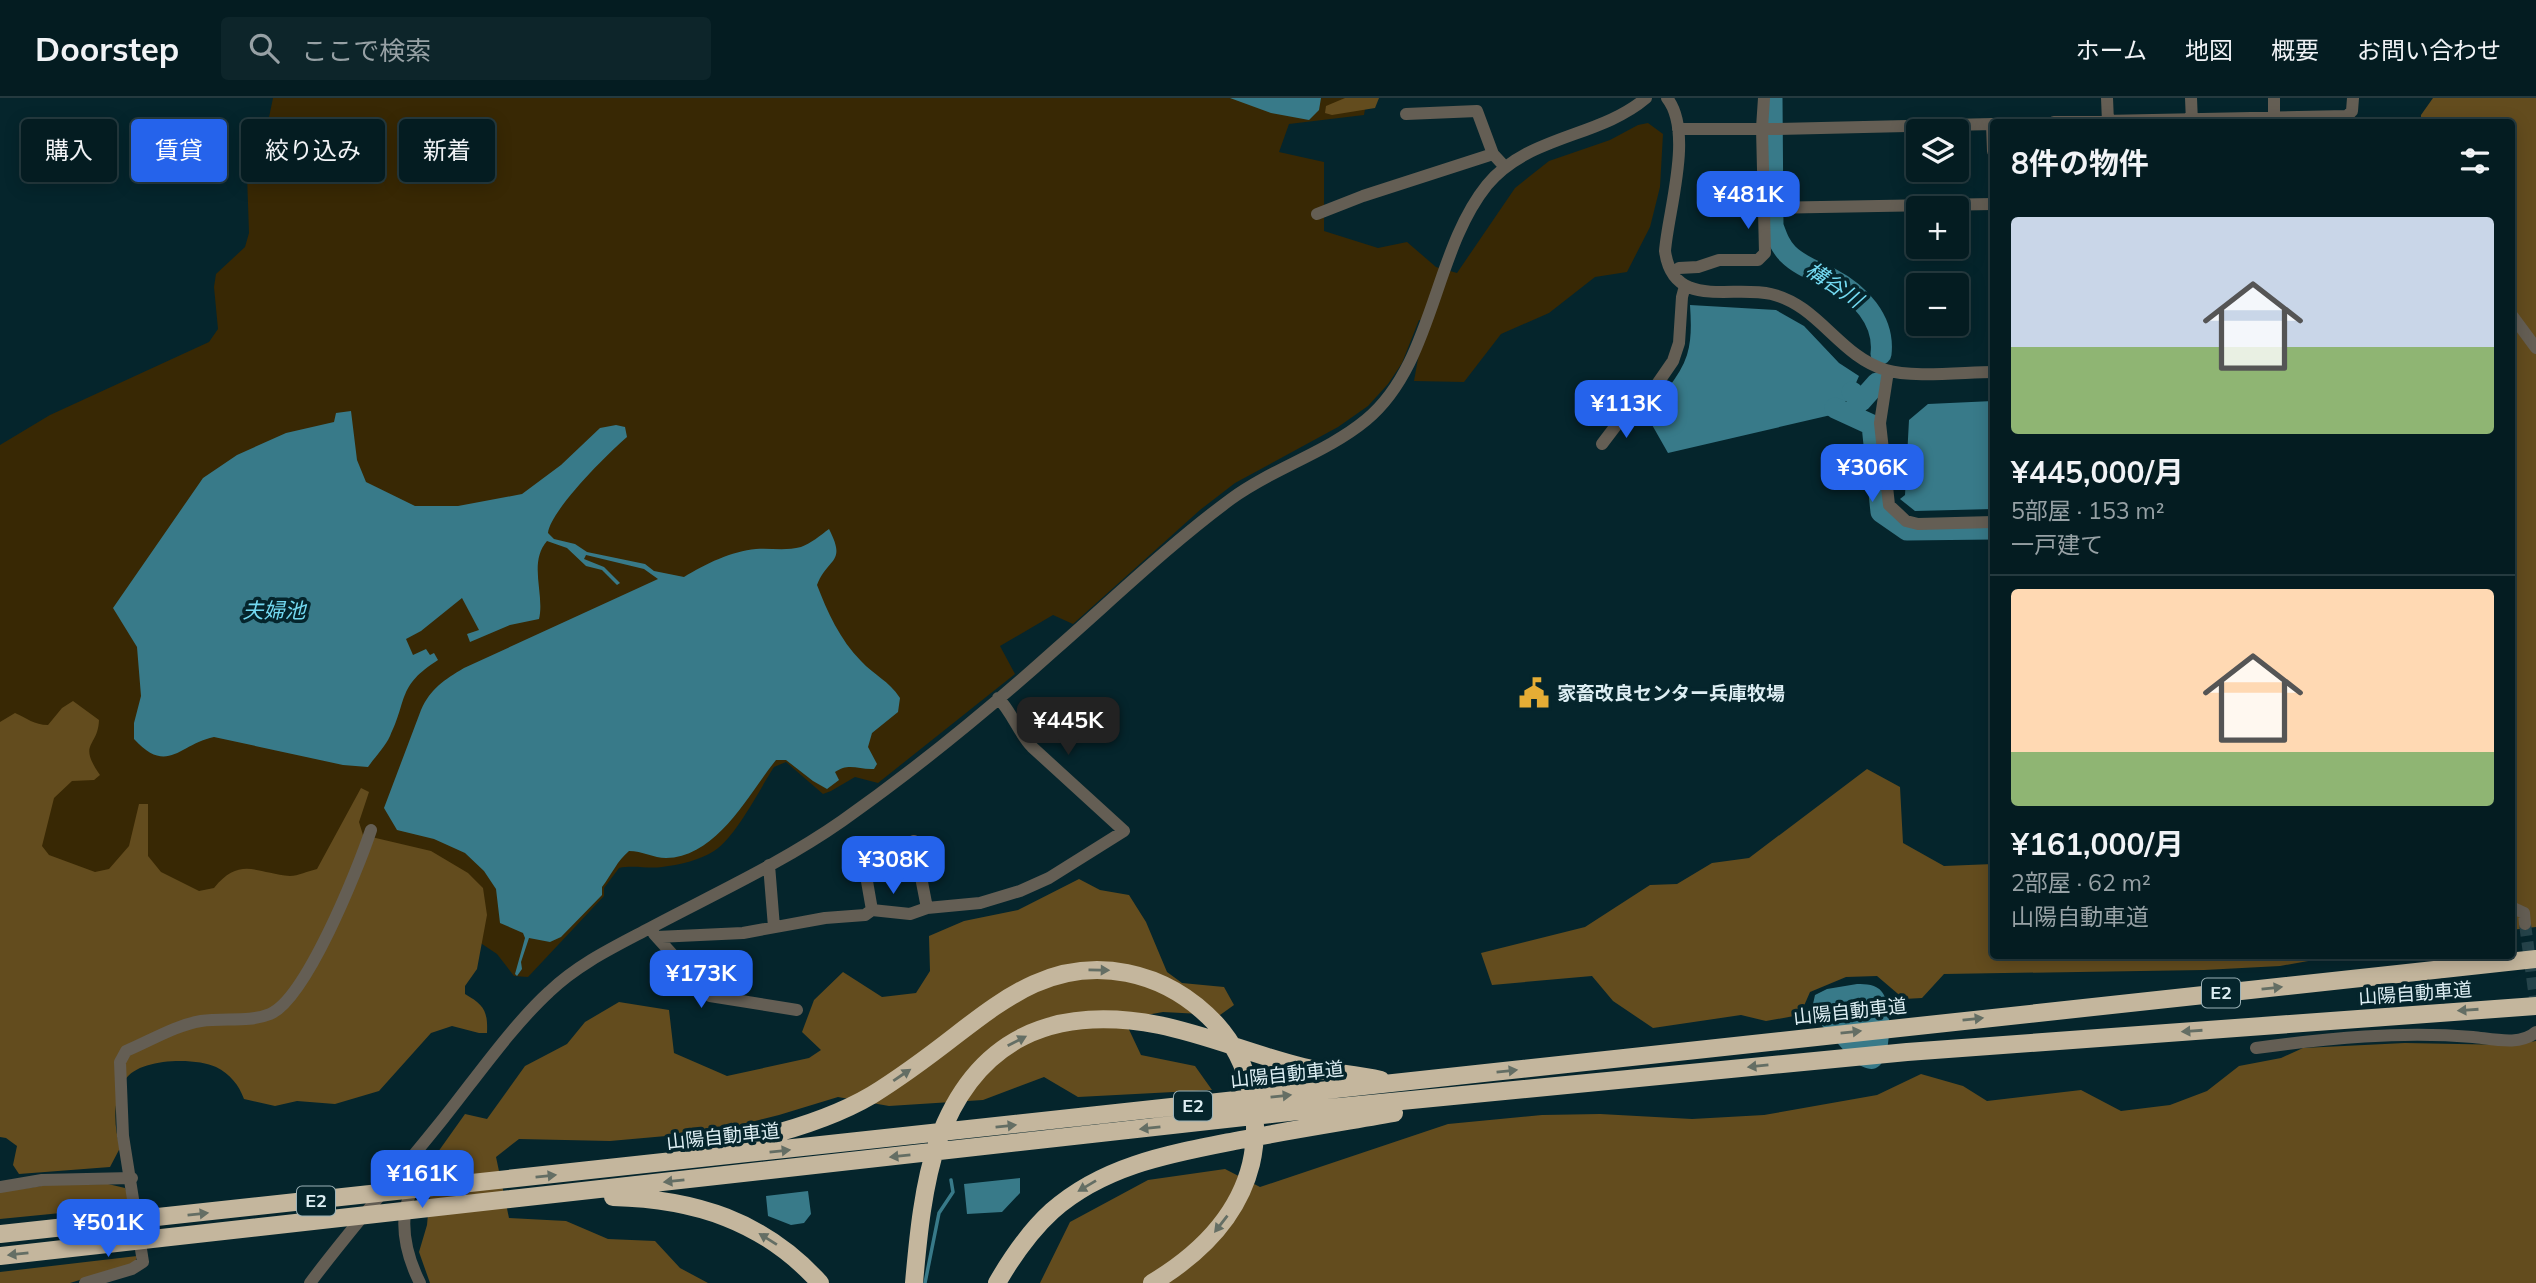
<!DOCTYPE html>
<html lang="ja">
<head>
<meta charset="utf-8">
<style>
  :root { --surface:#041c21; --page:#0d252a; --text:#f1f3f6; --muted:#97a1a5; --line:#253a3f; --accent:#2563eb }
  body { margin:0; font-family:Mulish,"Noto Sans JP",sans-serif; background:var(--page); color:var(--text); height:100vh; display:flex; flex-direction:column; font-size:26px; white-space:nowrap }
  * { box-sizing:border-box; margin:0 }
  p { font-size:23px; color:var(--muted) }
  .icon { flex:none; width:38px; height:38px; fill:none; stroke:currentColor; stroke-width:2; stroke-linecap:round; stroke-linejoin:round }
  .map { position:relative; flex:1; overflow:hidden }
  .side { position:absolute; left:1990px; top:21px; width:525px; height:840px; display:flex; flex-direction:column; background:var(--surface); border-radius:7px; box-shadow:0 4px 18px #0003,0 0 0 2px var(--line) }
  .side>* { flex:none }
  .banner { position:absolute; left:21px; top:21px; width:665px; height:63px; display:flex; gap:14px }
  .fabs { position:absolute; left:1906px; top:21px; display:grid; gap:14px }
  .fabs a { display:grid; place-items:center; width:63px; height:63px; border-radius:7px; background:var(--surface); box-shadow:0 4px 18px #0003,0 0 0 2px var(--line); font-size:35px }
  .price { position:absolute; translate:-50% -60px; padding:0 16px; border-radius:14px; background:var(--accent); color:#fff; font-size:23px; line-height:46px; filter:drop-shadow(0 2px 4px #0008) }
  .price::after { content:''; position:absolute; left:50%; top:42px; width:21px; height:16px; margin-left:-10px; background:inherit; clip-path:polygon(0 0,100% 0,50% 100%) }
  .price.on { background:#222; color:#fff }
  ul { padding:0; list-style:none }
  li { display:grid; align-content:center; gap:14px; height:371px; padding:0 21px }
  li+li { border-top:2px solid var(--line) }
  li span { display:grid; place-items:center; height:217px; border-radius:7px; color:#555 }
  li>.icon { margin-inline-start:auto }
  span .icon { width:126px; height:126px; fill:#fffc; stroke-width:1 }
  li b { font-size:30px }
  h2 { display:flex; justify-content:space-between; align-items:center; height:84px; padding:0 21px; font-size:30px }
  .tag { padding:0 24px; border-radius:7px; background:var(--surface); box-shadow:0 4px 18px #0003,0 0 0 2px var(--line); font-size:24px; line-height:63px }
  .tag.on { background:var(--accent); color:#fff }
  header { display:flex; align-items:center; gap:42px; box-sizing:border-box; height:98px; padding:0 35px; background:var(--surface); border-bottom:2px solid var(--line) }
  header strong { font-size:33px }
  nav { display:flex; gap:38px; margin-inline-start:auto; font-size:24px }
  .search { width:490px; height:63px; background:var(--page); display:flex; align-items:center; gap:18px; box-sizing:border-box; padding:0 24px; border-radius:7px; color:var(--muted); font-size:26px }
  .map>svg:first-child { display:block }
  .green { fill:#382804 }
  .forest { fill:#634c1e }
  .water { fill:#387a89 }
  .lines { fill:none; stroke-linecap:round; stroke-linejoin:round }
  .stream { stroke:#387a89; stroke-width:3.5 }
  .river { stroke:#387a89; stroke-width:21 }
  .minor-tunnel { stroke:#25434a; stroke-width:12; stroke-dasharray:12 6; stroke-linecap:butt }
  .minor { stroke:#645e54; stroke-width:12 }
  .highway { stroke:#c4b69d; stroke-width:18 }
  .oneway { fill:#646e64 }
  .labels { text-anchor:middle; stroke-width:7; stroke-linejoin:round; paint-order:stroke }
  .shield { fill:#05252c; stroke:#9cb2b7; stroke-width:2 }
  .shield-label { font-size:18px; font-weight:bold; fill:#ddeef3 }
  .poi-label { font-size:19px; font-weight:bold; fill:#ddeef3; stroke:#05252c; text-anchor:start }
  .street-label { font-size:19px; fill:#ddeef3; stroke:#05252c }
  .water-label { font-size:21px; font-style:italic; fill:#73d9f1; stroke:#05252c }
</style>
</head>
<body>
<header>
<strong>Doorstep</strong>
<div class="search"><svg class="icon" aria-label="search" viewBox="0 0 24 24"><circle cx="10" cy="10" r="6"/><path d="M15 15l6 6"/></svg>ここで検索</div>
<nav><a>ホーム</a><a>地図</a><a>概要</a><a>お問い合わせ</a></nav>
</header>
<div class="map">
<svg width="2536" height="1185" viewBox="0 0 2536 1185">
  <rect width="100%" height="100%" fill="#05252c"/>
  <path class="green" d="M 273,0 L 1367,0 L 1364,17 L 1289,26 L 1279,54 L 1324,64 L 1324,133 L 1378,150 L 1407,144 L 1436,169 L 1457,175 L 1515,90 L 1549,63 L 1610,42 L 1638,27 L 1648,25 L 1663,36 L 1660,89 L 1650,129 L 1627,174 L 1595,179 L 1549,215 L 1501,236 L 1464,284 L 1414,283 L 1419,255 L 1430,224 L 1419,222 L 1402,265 L 1388,286 L 1368,308 L 1338,329 L 1235,385 L 1200,412 L 1073,526 L 1053,517 L 1000,548 L 1015,576 L 878,685 L 855,679 L 831,693 L 823,696 L 786,664 L 774,669 C 759,692 736,739 714,753 C 700,762 679,767 662,769 C 648,771 634,767 619,770 L 604,790 L 604,798 L 528,879 L 514,878 L 497,856 L 482,846 L 356,779 L 130,815 L 40,790 L 0,658 L 0,347 L 50,317 L 209,244 L 218,231 L 214,189 L 216,176 L 245,149 L 249,135 L 247,77 L 267,29 Z"/>
  <path class="forest" d="M 1345,0 L 1379,0 L 1375,10 L 1332,17 L 1325,15 L 1326,8 Z
    M 2433,0 L 2536,0 L 2536,829 L 2511,832 L 2511,24 L 2421,24 L 2421,17 Z
    M 73,603 L 99,622 C 98,650 77,644 100,677 L 94,682 L 72,683 L 54,700 L 42,748 L 49,757 L 95,774 L 109,771 L 129,748 L 139,706 L 148,706 L 148,758 L 161,774 L 199,793 L 214,790 C 240,758 256,775 290,778 C 298,778 308,773 317,771 L 361,690 L 369,694 L 359,724 L 363,737 L 431,753 L 468,775 L 483,790 L 487,817 L 477,871 L 465,888 L 465,896 C 484,907 488,913 487,935 L 479,935 L 452,928 L 431,935 L 379,993 L 335,1006 L 297,1003 L 275,1008 L 244,1001 C 239,987 230,976 216,969 C 195,959 138,960 125,982 C 112,1002 114,1028 120,1050 L 110,1069 L 19,1076 L 13,1067 L 17,1048 L 6,1040 L 0,1039 L 0,624 L 15,615 C 27,620 34,627 48,627 L 62,610 Z
    M 1867,671 L 1900,689 L 1903,745 L 1944,768 L 1993,766 L 1993,858 L 2336,858 L 2280,868 L 2204,872 L 1944,876 L 1922,900 L 1904,901 L 1877,878 L 1846,879 L 1810,894 L 1800,917 L 1766,923 L 1741,917 L 1653,930 L 1613,903 L 1592,878 L 1492,887 L 1481,855 L 1585,829 L 1650,787 L 1677,786 L 1712,765 L 1749,760 Z
    M 1079,781 L 1100,792 L 1129,797 L 1146,824 L 1167,874 L 1182,885 L 1224,889 L 1234,907 L 1220,917 L 1163,914 L 1124,921 L 1141,957 L 1195,968 L 1212,992 L 1078,999 L 1044,979 L 983,1002 L 889,1008 L 838,999 L 779,1017 L 711,1034 L 610,1043 L 519,1041 L 496,1059 L 509,1120 L 566,1123 L 608,1141 L 655,1143 L 680,1170 L 708,1185 L 430,1185 L 419,1154 L 427,1127 L 433,1061 L 465,1016 L 487,1021 L 525,968 L 567,946 L 585,924 L 619,904 L 669,912 L 674,955 L 727,978 L 809,960 L 821,952 L 802,934 L 814,902 L 843,874 L 882,899 L 916,895 L 930,873 L 929,838 L 964,823 L 1018,812 Z
    M 2536,943 L 2536,1185 L 1040,1185 L 1070,1124 L 1148,1082 L 1225,1071 L 1260,1089 L 1448,1026 L 1542,1017 L 1600,1016 L 1692,1021 L 1764,1017 L 1877,997 L 1921,976 L 1963,988 L 1987,1003 L 2081,992 L 2121,1013 L 2170,1007 L 2207,993 L 2239,968 L 2281,960 L 2303,950 L 2405,945 L 2511,947 Z
    M 108,1086 L 125,1090 L 132,1108 L 0,1121 L 0,1094 L 48,1087 Z
    M 137,1158 L 135,1165 L 70,1185 L 0,1185 L 0,1174 Z"/>
  <path class="water" d="M 1230,0 L 1321,0 L 1319,12 L 1309,22 L 1271,15 Z
    M 1690,207 L 1776,212 L 1804,228 L 1839,265 L 1859,278 L 1848,303 L 1840,303 L 1831,317 L 1668,355 L 1647,318 C 1660,299 1680,279 1687,257 C 1692,241 1691,223 1690,207 Z
    M 1993,303 L 1993,411 L 1915,413 L 1900,401 L 1905,397 L 1909,322 L 1928,306 Z
    M 351,313 L 357,362 L 366,384 L 415,408 L 458,408 L 522,396 L 561,367 L 600,330 L 616,327 L 625,329 L 627,339 C 608,355 550,413 548,435 L 554,441 L 575,446 L 587,454 L 645,466 L 654,473 L 684,479 C 705,466 732,453 756,451 C 771,450 786,453 801,449 C 810,446 821,437 829,431 C 847,466 828,459 817,487 C 827,513 840,542 861,563 C 875,578 888,582 900,600 L 898,614 L 872,635 L 868,649 L 877,666 L 874,671 C 859,672 849,664 835,674 L 839,682 L 827,691 L 813,683 L 786,662 L 776,662 C 747,698 717,759 666,760 C 654,760 642,753 629,753 C 617,763 612,776 602,789 L 602,797 L 561,839 L 550,844 L 529,840 L 521,864 L 522,871 L 517,878 L 515,876 L 525,840 L 523,835 L 500,825 L 496,791 L 484,773 L 465,755 L 434,741 L 397,732 L 384,710 L 421,612 C 431,590 444,582 464,570 L 658,481 L 644,471 L 586,457 L 584,461 L 604,469 L 620,485 L 617,487 L 602,472 L 586,468 L 567,450 L 547,443 C 528,465 545,496 539,521 L 510,527 L 470,544 L 467,536 L 479,532 L 462,500 L 421,533 L 406,541 L 413,557 L 426,551 L 430,557 L 434,555 L 438,562 C 397,588 408,601 390,638 C 385,649 375,659 368,669 L 343,667 L 214,639 C 179,646 168,678 134,641 L 134,625 L 141,598 L 137,549 L 113,510 L 203,380 L 237,357 L 286,335 L 334,324 L 336,315 Z
    M 1857,886 C 1866,886 1876,886 1882,894 C 1892,906 1892,958 1879,968 C 1872,975 1861,968 1854,964 L 1811,915 L 1815,897 L 1827,891 Z
    M 1020,1080 L 1020,1095 L 1002,1114 L 967,1116 L 964,1086 Z
    M 808,1093 L 811,1116 L 804,1125 L 791,1127 L 768,1118 L 766,1098 Z"/>
  <g class="lines">
    <path class="stream" d="M 925,1185 L 939,1115 L 953,1094 L 951,1082"/>
    <path class="river" d="M 1772,0 L 1773,128 C 1777,139 1780,148 1788,156 C 1800,168 1816,173 1830,180 C 1859,195 1885,222 1881,256
      M 1852,294 L 1861,303 L 1877,285
      M 1835,310 L 1872,327 L 1881,414 L 1907,432 L 1993,431"/>
    <path class="minor-tunnel" d="M 2525,826 L 2536,908"/>
    <path class="minor" d="M 1667,0 C 1694,34 1668,113 1665,153 C 1673,212 1731,187 1771,196 C 1819,207 1839,258 1886,272 C 1911,280 1965,274 1993,274
      M 2107,0 L 2108,24
      M 2191,0 L 2192,24
      M 2274,0 L 2274,19
      M 1406,16 L 1477,13 L 1493,56
      M 2054,24 L 2347,18 L 2352,13 L 2353,0
      M 1992,26 L 1993,53
      M 1678,31 L 1776,31 L 1993,26
      M 1765,110 L 1993,106
      M 1317,116 L 1363,98 L 1493,56 L 1505,69
      M 1673,175 L 1679,170 L 1698,169 L 1719,162 L 1758,162 L 1765,155 L 1762,30 L 1764,0
      M 2511,216 L 2536,250
      M 1888,273 L 1880,325 L 1889,407 L 1906,423 L 1918,426 L 1993,424
      M 1602,346 L 1624,317 L 1636,313 L 1653,292 L 1673,263 L 1679,245 L 1682,199 L 1685,188
      M 914,743 L 927,810
      M 861,749 L 872,812
      M 769,767 L 774,829
      M 2511,809 L 2524,815 L 2525,826
      M 654,836 L 710,898 L 797,912
      M 657,839 L 743,835 L 825,820 L 865,817 L 872,812 L 910,816 L 927,810 L 980,805 L 1020,793 L 1049,780 L 1124,733 L 1032,649 C 1018,634 1012,614 998,600
      M 2256,950 C 2329,940 2400,933 2473,939 C 2493,941 2521,948 2536,934
      M 416,1055 C 425,1071 407,1096 405,1114 C 402,1138 409,1163 420,1185
      M 0,1089 L 42,1082 L 132,1080
      M 85,1185 L 132,1171 L 143,1164 L 123,1038 L 120,964 L 126,953 C 150,943 176,927 201,923 C 223,919 248,925 270,916 C 306,901 358,771 371,732
      M 310,1185 C 352,1129 399,1076 443,1021 C 475,981 512,928 549,894 C 578,866 614,849 650,830 C 714,796 782,765 842,723 C 917,670 989,611 1057,550 C 1114,500 1170,446 1231,401 C 1273,370 1326,355 1366,322 C 1434,266 1433,154 1487,87 C 1528,37 1599,40 1646,0"/>
    <path class="highway" d="M 717,1049 C 768,1039 828,1023 872,997 C 901,979 928,959 955,938 C 1008,897 1056,861 1127,875 C 1162,882 1193,901 1217,927 C 1250,964 1262,1018 1251,1066 C 1238,1119 1197,1158 1152,1185
      M 613,1099 C 695,1101 764,1123 820,1185
      M 0,1136 L 2536,861
      M 0,1158 L 1298,1013 L 1907,954 L 2536,908
      M 914,1185 C 918,1140 923,1086 938,1043 C 976,939 1054,907 1159,927 C 1208,937 1254,957 1303,969 C 1329,975 1355,976 1381,982
      M 997,1185 C 1012,1159 1030,1133 1052,1113 C 1105,1066 1174,1055 1240,1042 C 1291,1032 1343,1024 1394,1015"/>
  </g>
  <defs><path id="oneway-solid" d="M-6-.8H1V-3.2L6.5 0L1 3.2V.8H-6Z" transform="scale(1.75)"/></defs>
  <g class="oneway">
    <use href="#oneway-solid" transform="translate(1099 872) rotate(1)"/>
    <use href="#oneway-solid" transform="translate(2272 890) rotate(-6)"/>
    <use href="#oneway-solid" transform="translate(2468 912) rotate(176)"/>
    <use href="#oneway-solid" transform="translate(1973 921) rotate(-6)"/>
    <use href="#oneway-solid" transform="translate(2192 933) rotate(176)"/>
    <use href="#oneway-solid" transform="translate(1851 934) rotate(-6)"/>
    <use href="#oneway-solid" transform="translate(1017 943) rotate(-27)"/>
    <use href="#oneway-solid" transform="translate(1758 968) rotate(174)"/>
    <use href="#oneway-solid" transform="translate(1507 973) rotate(-6)"/>
    <use href="#oneway-solid" transform="translate(902 977) rotate(-34)"/>
    <use href="#oneway-solid" transform="translate(1281 998) rotate(-6)"/>
    <use href="#oneway-solid" transform="translate(1006 1028) rotate(-6)"/>
    <use href="#oneway-solid" transform="translate(1150 1030) rotate(174)"/>
    <use href="#oneway-solid" transform="translate(780 1053) rotate(-6)"/>
    <use href="#oneway-solid" transform="translate(900 1058) rotate(174)"/>
    <use href="#oneway-solid" transform="translate(546 1078) rotate(-6)"/>
    <use href="#oneway-solid" transform="translate(674 1083) rotate(174)"/>
    <use href="#oneway-solid" transform="translate(1087 1088) rotate(149)"/>
    <use href="#oneway-solid" transform="translate(198 1116) rotate(-6)"/>
    <use href="#oneway-solid" transform="translate(1221 1126) rotate(128)"/>
    <use href="#oneway-solid" transform="translate(768 1141) rotate(-148)"/>
    <use href="#oneway-solid" transform="translate(18 1156) rotate(174)"/>
  </g>
  <defs>
    <g id="civic-bare" transform="scale(2.415)"><path d="M-.6-6.5H3V-4.5H.6V-3L4-1V1h2V6H-6V1h2V-1L-.6-3ZM-1.2 2.5V6h2.4V2.5Z" fill="#e5ad35" stroke="#05252c" stroke-width="2.5" paint-order="stroke"/></g>
  </defs>
  <g fill-rule="evenodd">
    <use href="#civic-bare" x="1534" y="595"/>
  </g>
  <g class="labels">
    <g class="shield">
      <rect x="2202" y="880.5" width="38" height="29" rx="5"/>
      <rect x="1174" y="993.5" width="38" height="29" rx="5"/>
      <rect x="297" y="1088.5" width="38" height="29" rx="5"/>
    </g>
    <g class="shield-label">
      <text x="2221" y="901">E2</text>
      <text x="1193" y="1014">E2</text>
      <text x="316" y="1109">E2</text>
    </g>
    <g class="poi-label">
      <text x="1557" y="602">家畜改良センター兵庫牧場</text>
    </g>
    <g class="street-label">
      <text transform="translate(2415 895) rotate(-4)" y="7">山陽自動車道</text>
      <text transform="translate(1850 913) rotate(-6)" y="7">山陽自動車道</text>
      <text transform="translate(1287 976) rotate(-6)" y="7">山陽自動車道</text>
      <text transform="translate(723 1038) rotate(-6)" y="7">山陽自動車道</text>
    </g>
    <g class="water-label">
      <text transform="translate(1834 187) rotate(34)" y="7">構谷川</text>
      <text x="274" y="520">夫婦池</text>
    </g>
  </g>
</svg>
<div class="fabs">
<a><svg class="icon" aria-label="layers" viewBox="0 0 24 24"><path d="M12 4l9 5-9 5-9-5zM3 14l9 5 9-5"/></svg></a>
<a>+</a>
<a>−</a>
</div>
<b class="price" style="left:1748px;top:133px">¥481K</b>
<b class="price" style="left:1626px;top:342px">¥113K</b>
<b class="price" style="left:1872px;top:406px">¥306K</b>
<b class="price on" style="left:1068px;top:659px">¥445K</b>
<b class="price" style="left:893px;top:798px">¥308K</b>
<b class="price" style="left:701px;top:912px">¥173K</b>
<b class="price" style="left:422px;top:1112px">¥161K</b>
<b class="price" style="left:108px;top:1161px">¥501K</b>
<div class="banner">
<a class="tag">購入</a>
<a class="tag on">賃貸</a>
<a class="tag">絞り込み</a>
<a class="tag">新着</a>
</div>
<section class="side">
<h2>8件の物件<svg class="icon" aria-label="filters" viewBox="0 0 24 24"><path d="M4 7h16M4 17h16"/><circle cx="9" cy="7" r="2"/><circle cx="15" cy="17" r="2"/></svg></h2>
<ul>
<li><span style="background:linear-gradient(#c9d6e8 60%,#8fb573 0)"><svg class="icon" aria-label="home" viewBox="0 0 24 24"><path d="M3 11l9-7 9 7M6 9v11h12V9"/></svg></span><div><b>¥445,000/月</b><p>5部屋 · 153 m²</p><p>一戸建て</p></div></li>
<li><span style="background:linear-gradient(#ffd9b3 75%,#8fb573 0)"><svg class="icon" aria-label="home" viewBox="0 0 24 24"><path d="M3 11l9-7 9 7M6 9v11h12V9"/></svg></span><div><b>¥161,000/月</b><p>2部屋 · 62 m²</p><p>山陽自動車道</p></div></li>
</ul>
</section>
</div>
</body>
</html>
